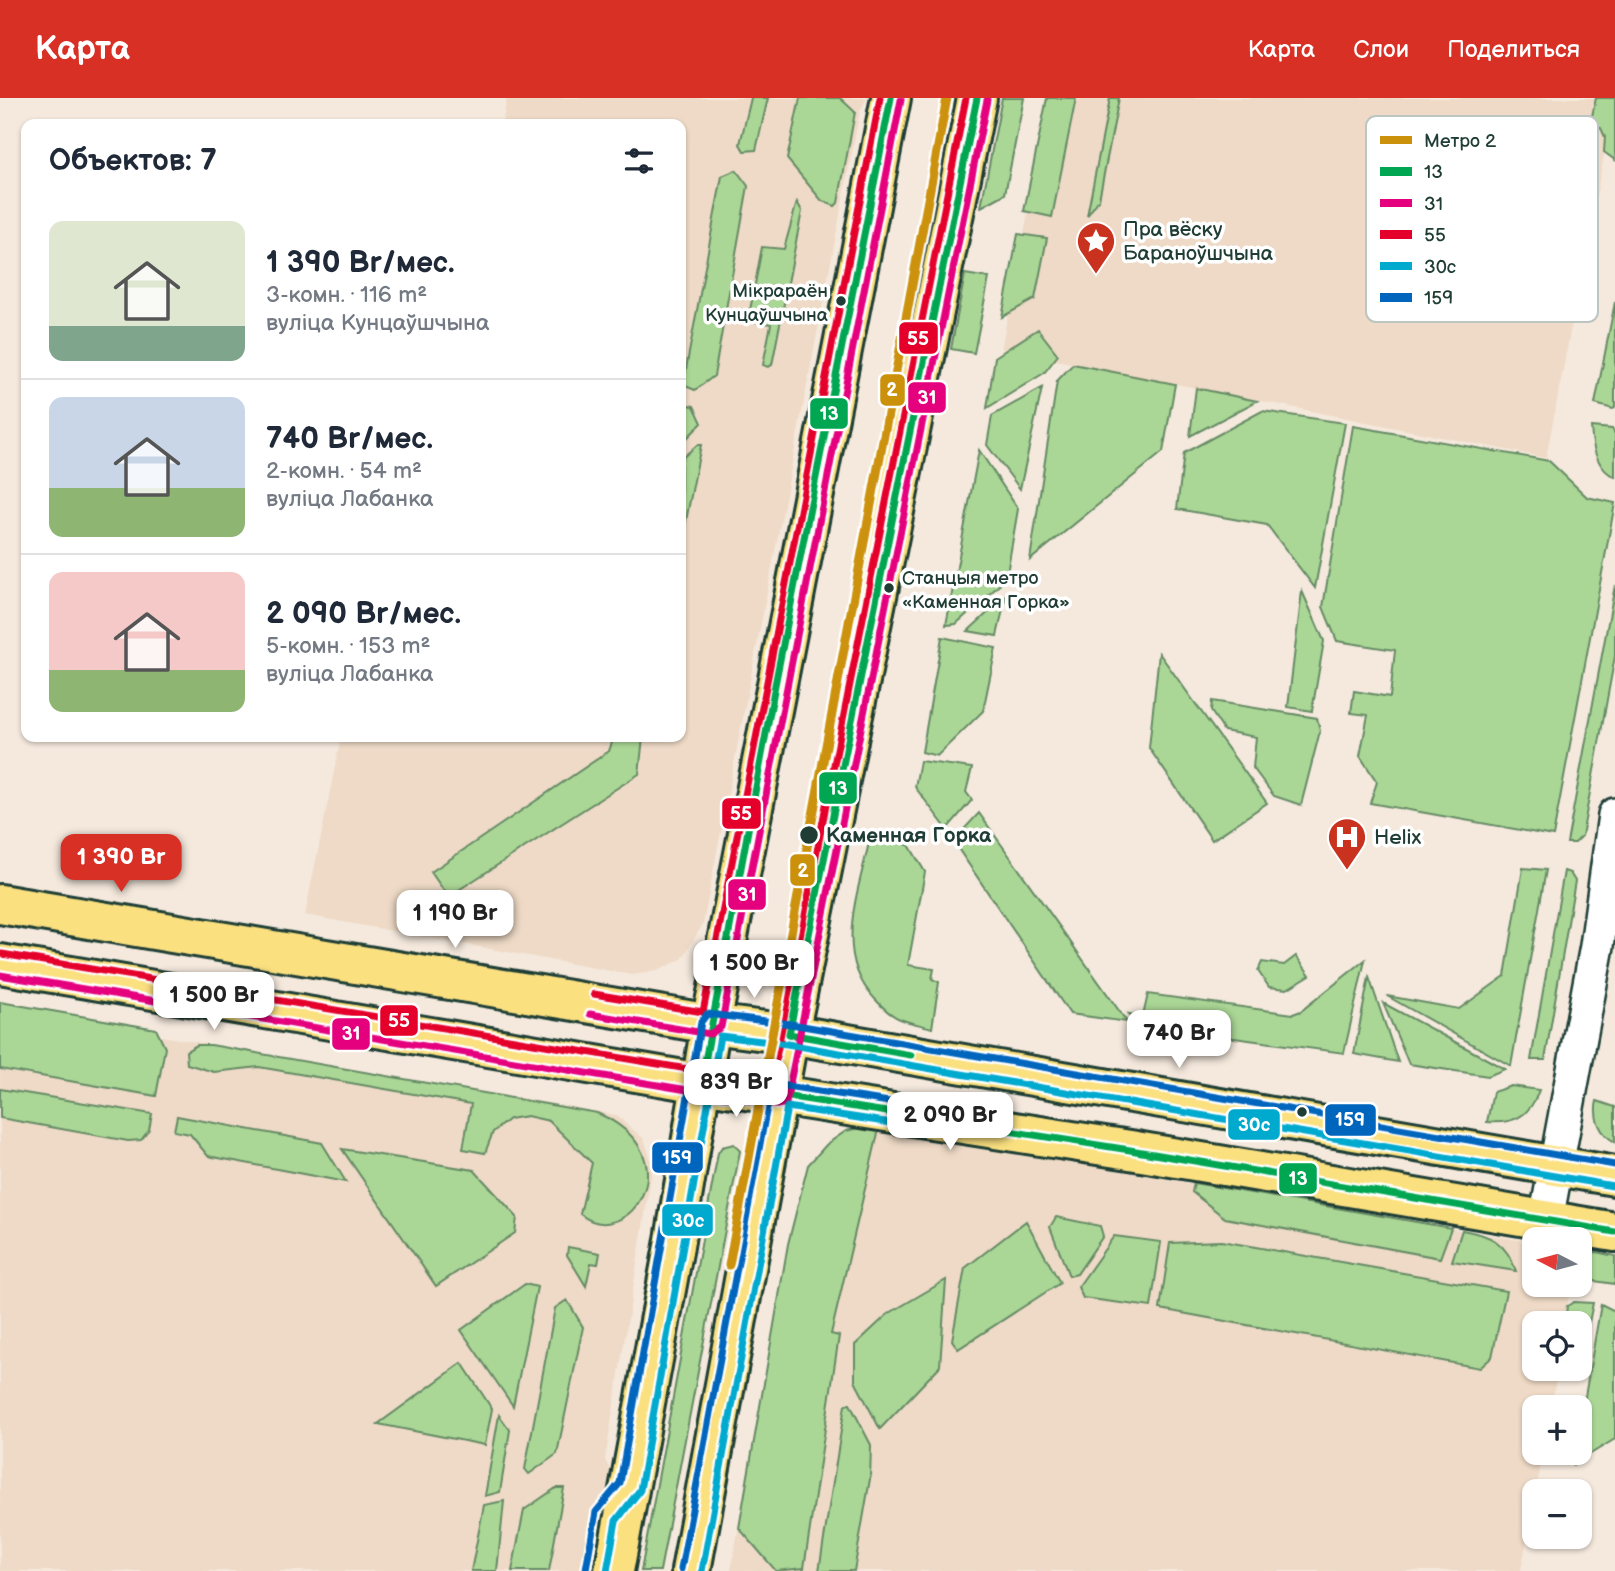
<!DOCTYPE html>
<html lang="ru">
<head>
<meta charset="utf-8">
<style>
  :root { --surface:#fff; --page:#f6f6f7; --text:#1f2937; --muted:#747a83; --line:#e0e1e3; --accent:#d93025 }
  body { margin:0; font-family:"Balsamiq Sans",sans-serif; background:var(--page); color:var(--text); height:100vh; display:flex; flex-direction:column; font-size:26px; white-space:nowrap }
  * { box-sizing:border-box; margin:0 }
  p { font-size:23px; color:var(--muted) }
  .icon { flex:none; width:38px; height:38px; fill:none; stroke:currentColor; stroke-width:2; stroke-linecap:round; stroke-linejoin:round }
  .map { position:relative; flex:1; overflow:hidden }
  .details { position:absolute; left:21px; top:21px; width:665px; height:623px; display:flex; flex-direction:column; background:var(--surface); border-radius:14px; box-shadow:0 2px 5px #0004 }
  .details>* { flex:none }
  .needle { width:46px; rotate:276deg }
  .fabs { position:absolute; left:1522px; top:1129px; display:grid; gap:14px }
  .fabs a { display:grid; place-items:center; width:70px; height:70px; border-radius:14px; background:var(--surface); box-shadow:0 2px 5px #0004; font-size:35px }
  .price { position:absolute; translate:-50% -60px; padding:0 16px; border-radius:14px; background:#fff; color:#222; font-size:23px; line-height:46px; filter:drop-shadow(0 2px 4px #0008) }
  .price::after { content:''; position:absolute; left:50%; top:42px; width:21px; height:16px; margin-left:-10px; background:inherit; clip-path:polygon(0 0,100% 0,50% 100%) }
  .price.on { background:var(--accent); color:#fff }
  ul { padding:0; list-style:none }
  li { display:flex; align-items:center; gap:21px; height:175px; padding:0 28px }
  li+li { border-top:2px solid var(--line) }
  li span { display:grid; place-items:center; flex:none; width:196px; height:140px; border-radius:14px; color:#555 }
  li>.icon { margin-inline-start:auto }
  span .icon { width:84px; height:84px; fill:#fffc; stroke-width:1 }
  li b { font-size:30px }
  h2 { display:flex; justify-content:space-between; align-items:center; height:84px; padding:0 28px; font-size:30px }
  header { display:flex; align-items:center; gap:42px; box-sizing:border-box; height:98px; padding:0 35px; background:var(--accent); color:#fff }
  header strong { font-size:33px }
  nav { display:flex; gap:38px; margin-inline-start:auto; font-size:24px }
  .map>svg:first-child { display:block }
  .built { fill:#eedac6 }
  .green { fill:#abd796; stroke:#658a65; stroke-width:2 }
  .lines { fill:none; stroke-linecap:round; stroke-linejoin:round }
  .minor-casing { stroke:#1f3d34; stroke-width:38 }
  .major-casing { stroke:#1f3d34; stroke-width:44 }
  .minor { stroke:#fff; stroke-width:33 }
  .major { stroke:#fbe080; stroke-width:38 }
  .bus-1-casing { stroke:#fff; stroke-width:12 }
  .bus-2-casing { stroke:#fff; stroke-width:12 }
  .bus-3-casing { stroke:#fff; stroke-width:12 }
  .bus-4-casing { stroke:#fff; stroke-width:12 }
  .bus-5-casing { stroke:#fff; stroke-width:12 }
  .bus-1 { stroke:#00a651; stroke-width:7 }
  .bus-2 { stroke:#e5007d; stroke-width:7 }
  .bus-3 { stroke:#e4002b; stroke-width:7 }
  .bus-4 { stroke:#00a9ce; stroke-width:7 }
  .bus-5 { stroke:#0065bd; stroke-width:7 }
  .metro-1-casing { stroke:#fff; stroke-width:14 }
  .metro-1 { stroke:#cc910a; stroke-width:9 }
  .bus-dot { fill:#1f3d34; stroke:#fff; stroke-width:2.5 }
  .labels { text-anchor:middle; stroke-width:7; stroke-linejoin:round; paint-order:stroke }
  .bus-label { font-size:19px; fill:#1f3d34; stroke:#fff; text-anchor:end }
  .poi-label { font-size:21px; fill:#1f3d34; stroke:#fff; text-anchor:start }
  .stop-label { font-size:21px; font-weight:bold; fill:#1f3d34; stroke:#fff; text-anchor:start }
  .key { fill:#fff; stroke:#bcc5c2; stroke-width:2 }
  .key-label { font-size:19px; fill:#1f3d34 }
  .line-badge { stroke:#fff; stroke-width:2.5 }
  .badge-label { font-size:19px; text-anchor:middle; font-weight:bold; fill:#fff }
</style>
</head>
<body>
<header>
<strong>Карта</strong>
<nav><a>Карта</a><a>Слои</a><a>Поделиться</a></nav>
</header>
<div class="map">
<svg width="1615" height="1473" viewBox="0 0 1615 1473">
  <rect width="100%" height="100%" fill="#f5e9dd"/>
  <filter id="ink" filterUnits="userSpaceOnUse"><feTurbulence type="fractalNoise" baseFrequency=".0143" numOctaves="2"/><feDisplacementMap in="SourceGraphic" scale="14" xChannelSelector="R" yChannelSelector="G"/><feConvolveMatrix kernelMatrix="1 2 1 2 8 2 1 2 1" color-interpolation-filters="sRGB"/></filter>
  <g filter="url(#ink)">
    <path class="built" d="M 507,0 L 867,0 L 860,13 L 703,826 L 682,861 L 657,873 L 632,877 L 305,817 L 341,639 L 681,639 L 681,26 L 502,26 Z
      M 1051,0 L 1615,0 L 1546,360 L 1001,251 Z
      M 0,910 L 616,1017 L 644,1041 L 653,1067 L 605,1362 L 617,1385 L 598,1407 L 587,1473 L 0,1473 Z
      M 879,1031 L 1535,1145 L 1535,1186 L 1570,1187 L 1565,1225 L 1535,1225 L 1535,1270 L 1558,1271 L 1551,1309 L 1535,1309 L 1535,1354 L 1543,1355 L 1521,1473 L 731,1473 L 788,1146 L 808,1067 L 827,1046 L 846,1033 Z"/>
    <path class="green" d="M 751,0 L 768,0 L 756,52 L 744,53 L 740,46 Z
      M 800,0 L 840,0 L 855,14 L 838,105 L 835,108 L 822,103 L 787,61 Z
      M 1002,0 L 1024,0 L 1005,96 L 981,109 Z
      M 1047,0 L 1076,0 L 1052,119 L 1024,113 Z
      M 1110,0 L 1119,0 L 1099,101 L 1087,118 Z
      M 1596,0 L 1615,0 L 1615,62 L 1604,54 L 1605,39 L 1601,30 L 1590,27 Z
      M 736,72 L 748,88 L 714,278 L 695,292 L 683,287 L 722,78 Z
      M 797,104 L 802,113 L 772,267 L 768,269 L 763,267 L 771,226 L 748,223 L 762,149 L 784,151 Z
      M 1018,136 L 1047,140 L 1035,201 L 1002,219 Z
      M 965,176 L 989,180 L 974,255 L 951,251 Z
      M 1615,204 L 1615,310 L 1613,311 L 1595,306 Z
      M 1038,231 L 1058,257 L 1044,275 L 987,310 L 995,259 Z
      M 1073,266 L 1175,286 L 1163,354 L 1030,462 L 1057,283 Z
      M 1042,290 L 1020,391 L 987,347 L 992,318 Z
      M 1196,290 L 1257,303 L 1190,338 Z
      M 681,306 L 694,308 L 702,325 L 681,346 Z
      M 1262,313 L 1345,325 L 1315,490 L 1267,427 L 1177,411 L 1184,355 Z
      M 1353,328 L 1549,363 L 1587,399 L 1615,405 L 1553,738 L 1370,705 L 1377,684 L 1360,658 L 1368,617 L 1351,615 L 1354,593 L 1390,599 L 1395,552 L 1337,543 L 1323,509 Z
      M 1591,329 L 1612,331 L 1615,336 L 1615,379 C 1596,371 1592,348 1591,329 Z
      M 697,347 L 701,347 L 681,448 L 681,361 Z
      M 979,352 L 1018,411 L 1006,481 L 956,526 L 946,527 Z
      M 1615,487 L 1615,558 L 1582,738 L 1575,745 L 1567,745 Z
      M 1302,493 L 1324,543 L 1312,613 L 1288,609 Z
      M 1006,498 L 997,538 L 968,533 Z
      M 942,539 L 996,550 L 983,613 L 937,658 L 922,654 Z
      M 1159,555 L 1267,705 L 1212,742 L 1149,650 Z
      M 1212,603 L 1317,620 L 1320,633 L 1301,707 L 1274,698 L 1253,670 L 1256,639 L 1224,633 L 1211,613 Z
      M 614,639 L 643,639 L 639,676 L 454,795 L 444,793 L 431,774 L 609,653 Z
      M 920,663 L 972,670 L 966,694 L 972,702 L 947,731 L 915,689 Z
      M 979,715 L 1127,924 L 1070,916 L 953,743 Z
      M 870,740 L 909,747 L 925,774 L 908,867 L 934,871 L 932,881 L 939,884 L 932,930 C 922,927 910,925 900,921 C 890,917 882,909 875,901 C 832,857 859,793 870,740 Z
      M 1523,770 L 1546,772 L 1511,968 L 1387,898 L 1459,911 L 1505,878 Z
      M 1564,773 L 1570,775 L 1575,783 L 1545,962 L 1531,962 Z
      M 1296,858 L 1310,877 L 1287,891 L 1269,889 L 1258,873 L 1262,864 L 1284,867 Z
      M 1365,862 L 1344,955 L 1139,927 L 1129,916 L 1143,918 L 1148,896 L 1293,916 L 1301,913 Z
      M 1369,879 L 1398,964 L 1354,956 Z
      M 0,904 L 156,931 L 165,950 L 156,998 L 0,971 Z
      M 1383,905 L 1505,971 L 1488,978 L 1409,966 Z
      M 197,947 L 211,947 L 597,1015 C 694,1057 628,1155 580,1116 L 592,1065 L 549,1023 L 527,1018 L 509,1021 L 493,1034 L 485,1055 L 463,1051 L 471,1006 L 259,969 L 214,974 L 187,966 L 186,953 Z
      M 1511,988 L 1539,992 C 1530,1019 1513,1026 1487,1024 L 1493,994 Z
      M 0,991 L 152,1016 L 149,1032 L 141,1042 L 128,1043 L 0,1020 Z
      M 1597,1003 L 1615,1009 L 1615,1044 C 1600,1036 1593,1020 1597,1003 Z
      M 177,1018 L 322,1045 L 346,1084 L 208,1058 L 190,1036 L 174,1033 Z
      M 863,1029 L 879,1031 L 831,1236 L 839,1238 L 804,1470 L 776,1473 L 739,1430 L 788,1146 L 808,1067 L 827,1046 L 846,1033 Z
      M 734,1046 L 740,1053 L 660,1473 L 641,1473 L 718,1055 L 722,1049 Z
      M 342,1051 L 474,1072 L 517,1119 L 515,1135 L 436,1188 Z
      M 1194,1085 L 1451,1130 L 1440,1160 L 1225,1120 L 1192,1094 Z
      M 1056,1119 L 1100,1128 L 1103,1138 L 1077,1176 L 1069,1178 L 1050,1129 Z
      M 1026,1123 L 1060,1185 L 958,1251 L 952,1242 L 965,1170 Z
      M 1462,1132 C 1491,1137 1506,1144 1516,1173 L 1452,1163 Z
      M 1114,1138 L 1161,1144 L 1151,1209 L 1083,1200 L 1078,1189 Z
      M 1221,1143 L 1506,1193 L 1492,1259 L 1480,1270 L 1160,1211 L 1170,1145 Z
      M 568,1149 L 600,1155 L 598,1166 L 591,1165 L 586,1188 L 567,1157 Z
      M 1596,1154 L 1615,1158 L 1615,1186 L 1580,1181 L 1580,1161 L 1586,1155 Z
      M 946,1182 L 940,1268 L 880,1331 L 855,1283 L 855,1247 L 888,1216 Z
      M 525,1186 L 537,1189 L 513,1308 L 461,1232 Z
      M 567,1202 L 583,1229 L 557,1356 L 529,1376 L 525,1371 L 555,1210 Z
      M 1574,1204 L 1593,1205 L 1581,1264 L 1580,1225 L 1565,1225 L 1567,1208 Z
      M 1601,1206 L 1615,1213 L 1615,1341 L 1574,1366 L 1576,1355 L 1580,1354 L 1580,1327 Z
      M 462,1265 L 492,1311 L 485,1347 L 378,1326 Z
      M 850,1306 L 871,1347 L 870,1381 L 854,1473 L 819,1473 L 845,1307 Z
      M 499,1317 L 510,1332 L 500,1394 L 485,1398 Z
      M 556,1390 L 564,1390 L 549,1473 L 512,1473 L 524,1412 Z
      M 504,1403 L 497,1473 L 471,1473 L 484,1407 Z"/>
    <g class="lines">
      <g class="minor-casing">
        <path id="minor" d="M 1546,1122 L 1597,848 L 1615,717"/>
      </g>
      <g class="major-casing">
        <path id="major" d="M 0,806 L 711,926 L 789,936 L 1615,1078
          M 0,866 L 701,985 L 1130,1052 L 1615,1134
          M 614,1473 L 674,1148 L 711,926 L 891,0
          M 691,1473 L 789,936 L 977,0"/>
      </g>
      <use href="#minor" class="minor"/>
      <use href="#major" class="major"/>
      <g class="bus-1-casing">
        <path id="bus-1" d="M 891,0 L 775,587 L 701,985 L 1130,1052 L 1615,1134
          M 911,957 L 789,936 L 977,0"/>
      </g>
      <g class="bus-2-casing">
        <path id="bus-2" d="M 0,877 L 777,1007 L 786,1005 L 987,2
          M 590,916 L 710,936 L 721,929 L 901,2"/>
      </g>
      <g class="bus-3-casing">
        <path id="bus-3" d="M 2,856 L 771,985 L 966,0
          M 594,896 L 703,914 L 880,0"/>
      </g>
      <g class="bus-4-casing">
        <path id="bus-4" d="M 607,1473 L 616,1423 L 640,1392 L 720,938 L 787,946 L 1613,1088
          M 702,1473 L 787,1009 L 898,1026"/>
      </g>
      <g class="bus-5-casing">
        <path id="bus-5" d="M 586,1471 L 596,1414 L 620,1385 L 701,924 L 707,916 L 791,926 L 1615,1067
          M 681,1471 L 770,992 L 780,987 L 902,1006"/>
      </g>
      <use href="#bus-1" class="bus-1"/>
      <use href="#bus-2" class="bus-2"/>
      <use href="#bus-3" class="bus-3"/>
      <use href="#bus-4" class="bus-4"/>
      <use href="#bus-5" class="bus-5"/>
      <g class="metro-1-casing">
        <path id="metro-1" d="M 729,1167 L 947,0"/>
      </g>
      <use href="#metro-1" class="metro-1"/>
    </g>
  </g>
  <defs>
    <g id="sight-pin" transform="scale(2.0125)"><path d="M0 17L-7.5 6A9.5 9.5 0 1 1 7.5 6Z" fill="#c8321e" stroke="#fff"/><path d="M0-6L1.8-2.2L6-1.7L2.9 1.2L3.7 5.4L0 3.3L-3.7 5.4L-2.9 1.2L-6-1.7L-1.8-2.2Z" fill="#fff"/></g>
    <g id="hospital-pin" transform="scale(2.0125)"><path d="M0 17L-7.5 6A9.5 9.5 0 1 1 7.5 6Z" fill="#c8321e" stroke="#fff"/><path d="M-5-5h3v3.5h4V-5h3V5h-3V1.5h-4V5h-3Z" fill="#fff"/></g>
  </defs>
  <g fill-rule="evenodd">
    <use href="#sight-pin" x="1096" y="143"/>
    <use href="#hospital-pin" x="1347" y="739"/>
  </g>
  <g class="bus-dot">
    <circle cx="841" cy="203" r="6"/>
    <circle cx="889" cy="490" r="6"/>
    <circle cx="809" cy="737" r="10"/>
    <circle cx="1302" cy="1014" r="6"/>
  </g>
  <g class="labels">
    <g class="bus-label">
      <text x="828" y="199">Мікрараён<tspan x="828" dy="24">Кунцаўшчына</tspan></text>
      <text x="902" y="486" text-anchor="start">Станцыя метро<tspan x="902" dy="24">«Каменная Горка»</tspan></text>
    </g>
    <g class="poi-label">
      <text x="1123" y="138">Пра вёску<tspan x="1123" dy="24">Бараноўшчына</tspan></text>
      <text x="1374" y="746">Helix</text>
    </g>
    <g class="stop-label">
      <text x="826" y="744">Каменная Горка</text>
    </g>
  </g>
  <rect x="1366" y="18" width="232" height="206" rx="10" class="key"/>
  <rect x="1380" y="38" width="32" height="8" fill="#cc910a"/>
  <rect x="1380" y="69" width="32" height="9" fill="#00a651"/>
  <rect x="1380" y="101" width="32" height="8" fill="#e5007d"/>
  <rect x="1380" y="132" width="32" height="9" fill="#e4002b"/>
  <rect x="1380" y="164" width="32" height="8" fill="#00a9ce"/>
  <rect x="1380" y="195" width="32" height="9" fill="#0065bd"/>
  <g class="key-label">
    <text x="1424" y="49">Метро 2</text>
    <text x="1424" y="80">13</text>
    <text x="1424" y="112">31</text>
    <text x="1424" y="143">55</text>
    <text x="1424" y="175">30с</text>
    <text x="1424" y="206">159</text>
  </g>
  <g class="line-badge">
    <rect x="898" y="223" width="41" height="34" rx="7" fill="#e4002b"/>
    <rect x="879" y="275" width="27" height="34" rx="7" fill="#cc910a"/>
    <rect x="907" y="283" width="40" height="33" rx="7" fill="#e5007d"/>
    <rect x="809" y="299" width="40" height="33" rx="7" fill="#00a651"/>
    <rect x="818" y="673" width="40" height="34" rx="7" fill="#00a651"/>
    <rect x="721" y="699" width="41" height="33" rx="7" fill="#e4002b"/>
    <rect x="789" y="755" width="27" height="34" rx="7" fill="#cc910a"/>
    <rect x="727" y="780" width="40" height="33" rx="7" fill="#e5007d"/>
    <rect x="379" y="906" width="40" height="33" rx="7" fill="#e4002b"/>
    <rect x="331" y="919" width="40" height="34" rx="7" fill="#e5007d"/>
    <rect x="1324" y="1005" width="53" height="34" rx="7" fill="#0065bd"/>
    <rect x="1227" y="1010" width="54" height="33" rx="7" fill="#00a9ce"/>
    <rect x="651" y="1043" width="53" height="33" rx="7" fill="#0065bd"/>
    <rect x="1278" y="1064" width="40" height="33" rx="7" fill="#00a651"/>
    <rect x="661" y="1105" width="53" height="34" rx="7" fill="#00a9ce"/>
  </g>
  <g class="badge-label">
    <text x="918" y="247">55</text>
    <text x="892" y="298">2</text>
    <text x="927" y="306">31</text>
    <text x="829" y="322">13</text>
    <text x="838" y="697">13</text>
    <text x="741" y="722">55</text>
    <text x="803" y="779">2</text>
    <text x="747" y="803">31</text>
    <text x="399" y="929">55</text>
    <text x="351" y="942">31</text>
    <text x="1350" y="1028">159</text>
    <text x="1254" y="1033">30с</text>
    <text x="677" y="1066">159</text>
    <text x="1298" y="1087">13</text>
    <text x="688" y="1129">30с</text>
  </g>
</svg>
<div class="fabs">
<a><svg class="needle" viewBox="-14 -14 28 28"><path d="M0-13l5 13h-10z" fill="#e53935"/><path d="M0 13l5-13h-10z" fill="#747a83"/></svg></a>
<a><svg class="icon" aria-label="locate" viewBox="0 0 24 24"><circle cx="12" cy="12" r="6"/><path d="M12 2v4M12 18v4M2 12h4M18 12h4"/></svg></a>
<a>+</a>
<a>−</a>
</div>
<b class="price on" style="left:121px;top:796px">1 390 Br</b>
<b class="price" style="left:455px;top:852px">1 190 Br</b>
<b class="price" style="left:754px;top:902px">1 500 Br</b>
<b class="price" style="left:214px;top:934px">1 500 Br</b>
<b class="price" style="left:1179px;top:972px">740 Br</b>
<b class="price" style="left:736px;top:1021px">839 Br</b>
<b class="price" style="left:950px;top:1054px">2 090 Br</b>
<section class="details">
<h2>Объектов: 7<svg class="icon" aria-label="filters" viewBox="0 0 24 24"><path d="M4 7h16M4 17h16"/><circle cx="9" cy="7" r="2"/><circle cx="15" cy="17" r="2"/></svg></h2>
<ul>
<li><span style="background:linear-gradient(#dfe7d0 75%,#7fa58c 0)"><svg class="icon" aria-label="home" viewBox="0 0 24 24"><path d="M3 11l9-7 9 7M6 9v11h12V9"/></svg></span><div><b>1 390 Br/мес.</b><p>3-комн. · 116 m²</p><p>вуліца Кунцаўшчына</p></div></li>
<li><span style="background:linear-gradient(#c9d6e8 65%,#8fb573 0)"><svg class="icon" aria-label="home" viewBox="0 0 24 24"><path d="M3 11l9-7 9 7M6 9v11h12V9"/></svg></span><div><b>740 Br/мес.</b><p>2-комн. · 54 m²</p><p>вуліца Лабанка</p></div></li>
<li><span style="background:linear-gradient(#f6c9c9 70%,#8fb573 0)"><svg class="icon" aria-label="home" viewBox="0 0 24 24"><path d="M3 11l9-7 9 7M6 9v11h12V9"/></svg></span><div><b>2 090 Br/мес.</b><p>5-комн. · 153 m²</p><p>вуліца Лабанка</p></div></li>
</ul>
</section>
</div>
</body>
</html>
